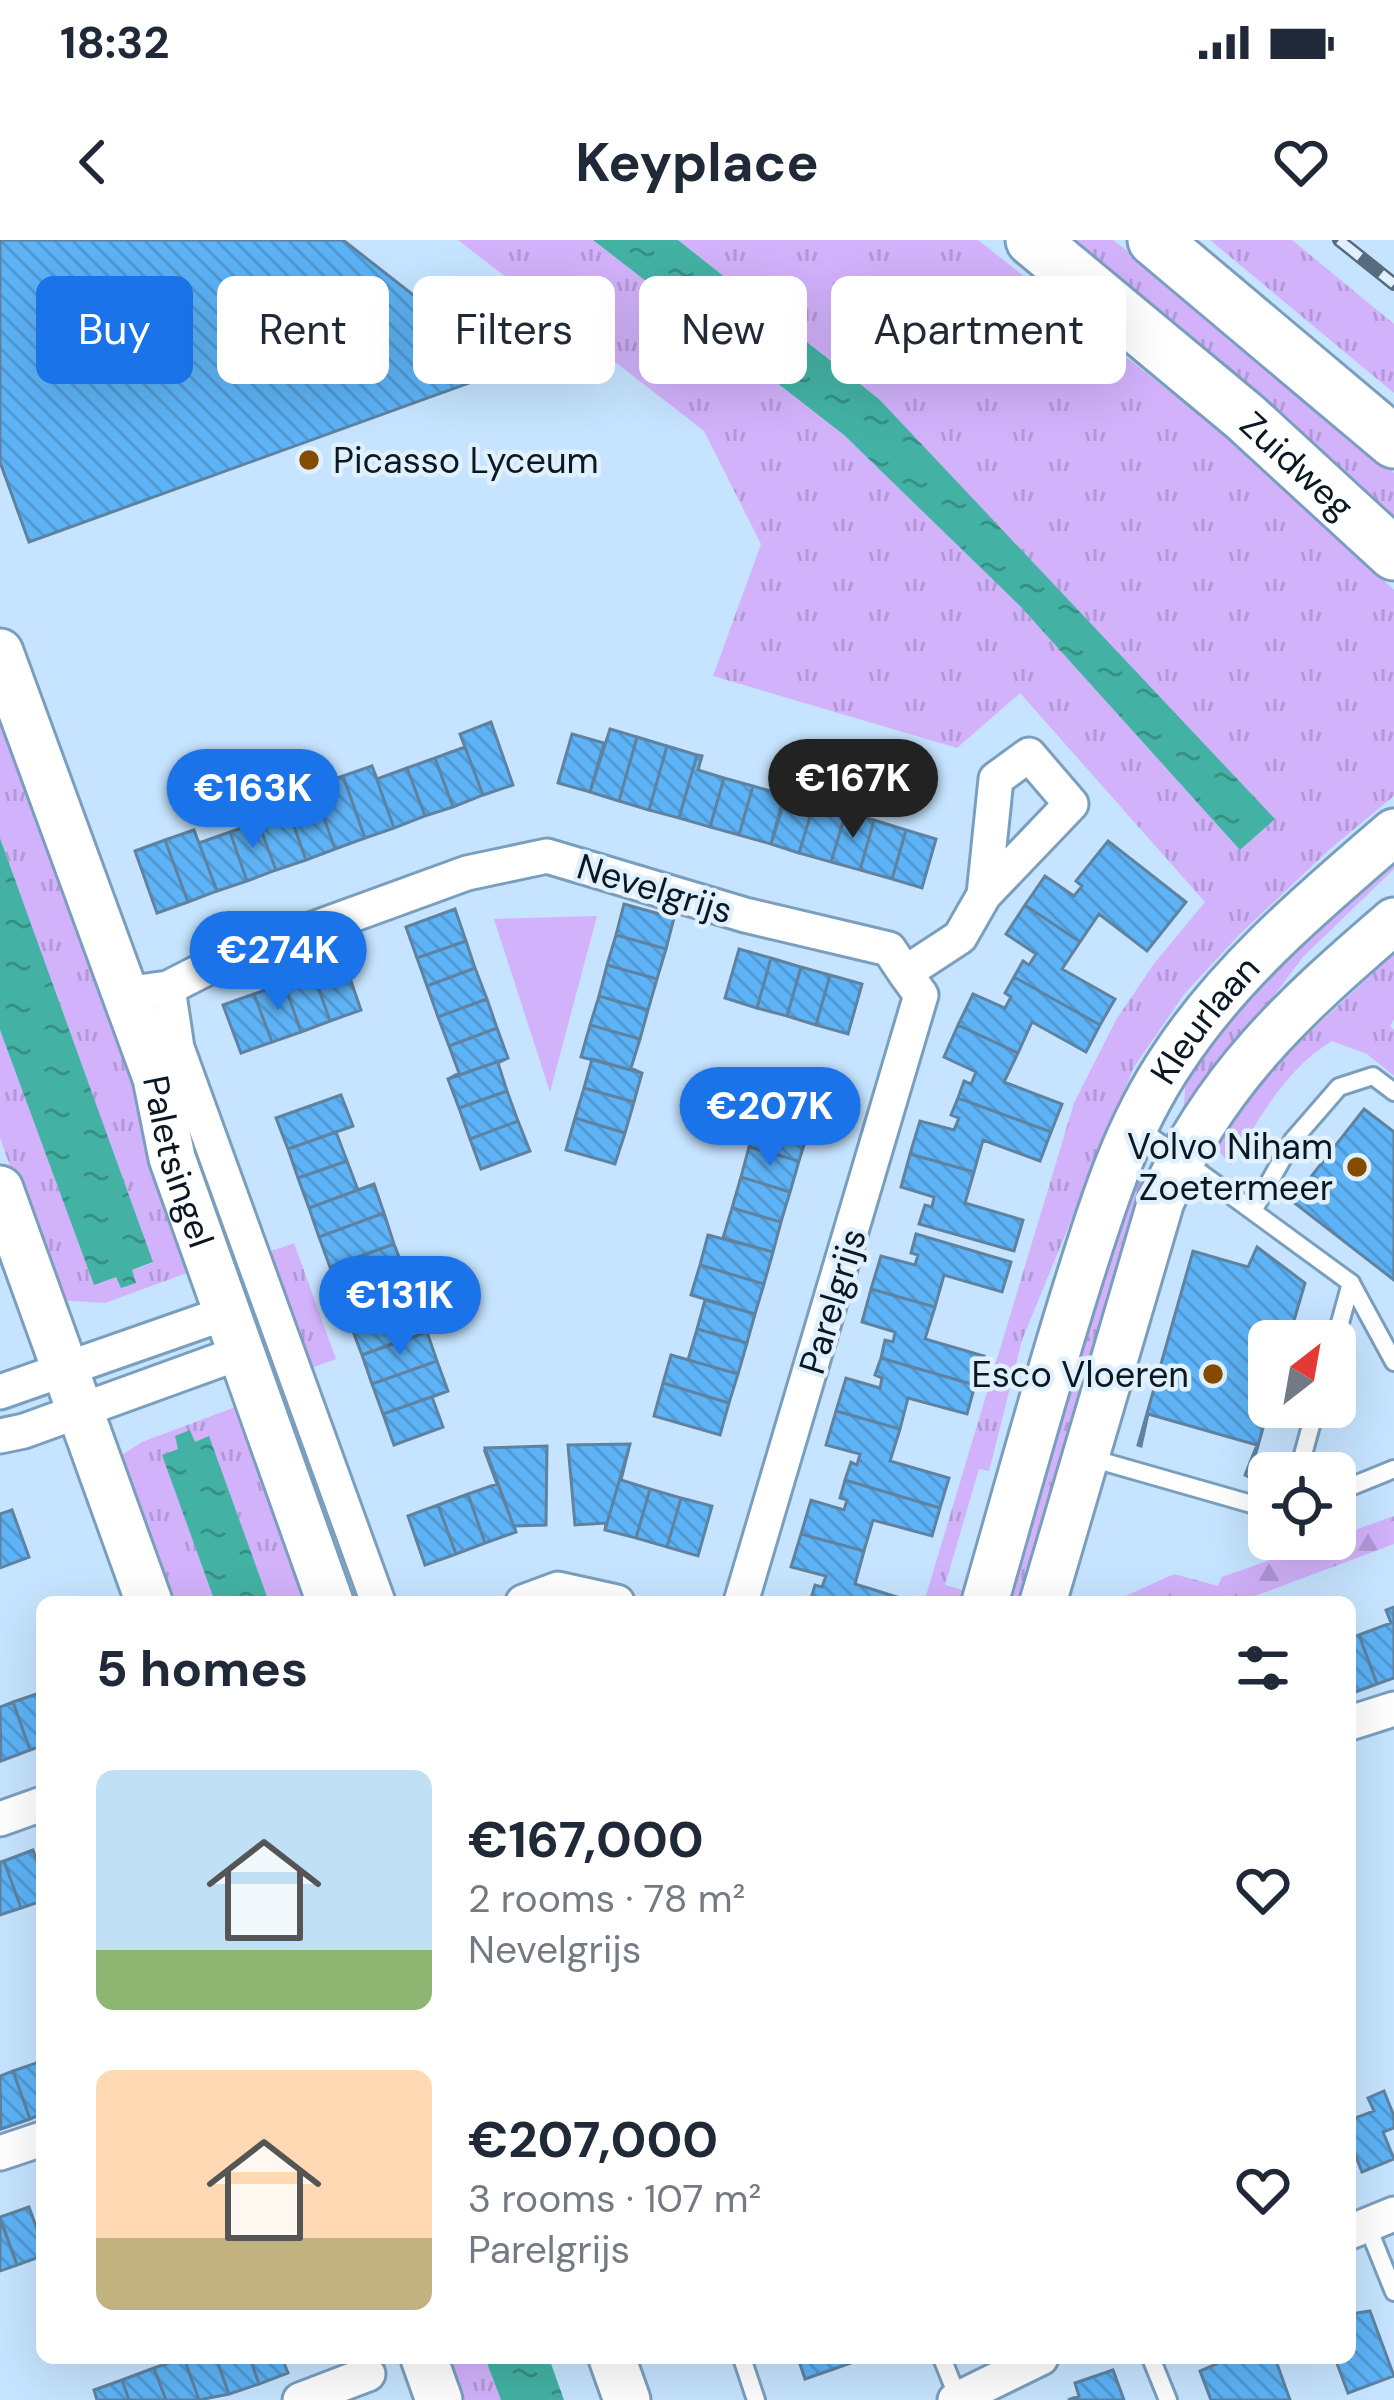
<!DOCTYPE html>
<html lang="en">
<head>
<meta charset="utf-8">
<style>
  :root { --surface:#fff; --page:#f2f2f3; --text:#1f2937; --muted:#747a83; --accent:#1a73e8 }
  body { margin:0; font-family:"DM Sans",sans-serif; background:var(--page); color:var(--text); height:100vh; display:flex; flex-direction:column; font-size:45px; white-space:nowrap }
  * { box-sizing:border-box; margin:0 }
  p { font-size:39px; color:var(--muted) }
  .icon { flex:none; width:66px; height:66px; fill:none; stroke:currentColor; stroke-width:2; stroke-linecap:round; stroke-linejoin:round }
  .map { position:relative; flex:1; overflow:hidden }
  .details { position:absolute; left:36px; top:1356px; width:1320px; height:768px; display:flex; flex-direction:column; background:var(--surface); border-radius:18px; box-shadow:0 12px 48px #0002 }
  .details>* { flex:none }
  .top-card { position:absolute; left:36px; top:36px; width:1323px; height:108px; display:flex; gap:24px }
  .needle { width:78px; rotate:31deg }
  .buttons { position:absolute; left:1248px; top:1080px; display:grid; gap:24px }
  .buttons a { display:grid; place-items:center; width:108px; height:108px; border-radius:18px; background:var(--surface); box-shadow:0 12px 48px #0002; font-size:60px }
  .price { position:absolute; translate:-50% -102px; padding:0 27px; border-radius:42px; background:var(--accent); color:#fff; font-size:39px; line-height:78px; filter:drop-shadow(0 3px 6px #0008) }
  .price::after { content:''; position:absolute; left:50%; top:72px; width:36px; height:27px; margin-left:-18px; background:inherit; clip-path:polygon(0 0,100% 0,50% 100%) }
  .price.selected { background:#222; color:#fff }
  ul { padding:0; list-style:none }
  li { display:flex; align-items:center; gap:36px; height:300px; padding:0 60px }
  li span { display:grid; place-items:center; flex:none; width:336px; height:240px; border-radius:18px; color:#555 }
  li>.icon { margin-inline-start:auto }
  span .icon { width:144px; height:144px; fill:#fffc; stroke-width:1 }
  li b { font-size:51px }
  h2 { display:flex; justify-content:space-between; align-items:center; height:144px; padding:0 60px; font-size:51px }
  .pill { padding:0 42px; border-radius:18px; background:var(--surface); box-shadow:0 12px 48px #0002; font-size:42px; line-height:108px }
  .pill.selected { background:var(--accent); color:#fff }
  .status { display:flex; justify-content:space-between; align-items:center; height:84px; padding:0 60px; background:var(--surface); direction:ltr }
  .status svg { height:33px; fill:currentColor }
  header { display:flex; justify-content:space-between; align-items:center; height:156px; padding:0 60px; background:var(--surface); font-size:54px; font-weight:700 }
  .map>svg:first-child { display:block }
  .grass { fill:url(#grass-tufts) }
  .forest { fill:url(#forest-firs) }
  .park { fill:#d2b2fb }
  .water { fill:url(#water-ripples) }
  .building { fill:url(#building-back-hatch); stroke:#5e82a0; stroke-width:3 }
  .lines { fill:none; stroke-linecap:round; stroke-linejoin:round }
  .lane-casing { stroke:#7a9fbe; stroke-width:22 }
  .street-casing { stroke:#7a9fbe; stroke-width:39 }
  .secondary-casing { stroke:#7a9fbe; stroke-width:51 }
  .primary-casing { stroke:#7a9fbe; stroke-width:57 }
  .lane { stroke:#fff; stroke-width:16 }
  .street { stroke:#fff; stroke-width:33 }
  .secondary { stroke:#fff; stroke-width:45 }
  .primary { stroke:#fff; stroke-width:51 }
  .rail-casing { stroke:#566b7d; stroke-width:14 }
  .rail { stroke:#e0f0fd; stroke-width:9; stroke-dasharray:27; stroke-linecap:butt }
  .poi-dot { fill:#854c00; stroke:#e0f0fd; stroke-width:4.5 }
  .labels { text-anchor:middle; stroke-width:9; stroke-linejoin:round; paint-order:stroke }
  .poi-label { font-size:36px; fill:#091823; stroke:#e0f0fd; text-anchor:end }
  .street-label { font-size:36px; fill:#091823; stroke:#e0f0fd }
</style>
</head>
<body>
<div class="status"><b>18:32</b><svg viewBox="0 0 49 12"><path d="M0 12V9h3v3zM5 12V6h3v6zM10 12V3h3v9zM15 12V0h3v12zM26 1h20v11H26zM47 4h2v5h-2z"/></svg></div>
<header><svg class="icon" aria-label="back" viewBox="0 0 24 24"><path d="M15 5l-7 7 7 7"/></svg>Keyplace<svg class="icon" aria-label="heart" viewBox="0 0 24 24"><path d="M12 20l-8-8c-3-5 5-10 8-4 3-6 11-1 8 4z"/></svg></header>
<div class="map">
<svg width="1394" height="2160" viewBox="0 0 1394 2160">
  <defs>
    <pattern id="grass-tufts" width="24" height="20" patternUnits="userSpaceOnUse" patternTransform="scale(3)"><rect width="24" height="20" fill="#d2b2fb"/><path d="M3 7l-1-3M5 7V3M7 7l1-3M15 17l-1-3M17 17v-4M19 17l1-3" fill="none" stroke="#b398d7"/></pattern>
    <pattern id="forest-firs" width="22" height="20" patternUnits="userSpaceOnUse" patternTransform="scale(3)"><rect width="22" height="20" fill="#d2b2fb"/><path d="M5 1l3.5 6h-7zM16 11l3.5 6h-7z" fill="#b398d7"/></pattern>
    <pattern id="water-ripples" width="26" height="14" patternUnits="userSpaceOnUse" patternTransform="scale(3)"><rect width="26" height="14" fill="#43b2a4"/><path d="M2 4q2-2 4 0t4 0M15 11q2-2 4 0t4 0" fill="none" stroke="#369085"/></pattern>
    <pattern id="building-back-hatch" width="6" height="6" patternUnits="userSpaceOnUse" patternTransform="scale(3)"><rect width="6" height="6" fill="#5db3f6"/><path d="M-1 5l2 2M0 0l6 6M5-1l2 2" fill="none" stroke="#5099d3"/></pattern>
  </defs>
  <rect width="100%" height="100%" fill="#c6e4ff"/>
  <path class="grass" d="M 458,0 L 593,0 L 844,195 L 1021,367 L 1240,610 L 1274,580 L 879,159 L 678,0 L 978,0 L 1221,192 L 1394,350 L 1394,556 L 1330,609 L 1240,694 L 1185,753 L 1134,827 L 1022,1100 L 989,1231 L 979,1229 L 945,1345 L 973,1353 L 971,1362 L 924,1362 L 1074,863 L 1116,780 L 1153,725 L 1205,662 L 1020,453 L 957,508 L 713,436 L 761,304 L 704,191 Z
    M 1057,0 L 1113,0 L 1262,113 L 1394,233 L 1394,287 Z
    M 1210,0 L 1292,0 L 1394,84 L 1394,153 Z
    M 0,444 L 198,1029 L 105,1063 L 58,1060 L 0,898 L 0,790 L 94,1044 L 152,1023 L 0,598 Z
    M 1394,612 L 1394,629 L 1303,717 L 1183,877 L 1186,837 L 1281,714 Z
    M 1394,705 L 1394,779 L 1390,786 L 1394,790 L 1394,836 L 1367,814 L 1332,801 C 1284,830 1260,878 1231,925 L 1215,907 L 1220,876 L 1371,735 Z
    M 1158,925 L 1026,1362 L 999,1362 L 1125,946 Z
    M 294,1003 L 336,1119 L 311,1128 L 304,1124 L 266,1018 L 269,1012 Z
    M 246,1163 L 318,1362 L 269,1362 L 208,1197 L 163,1216 L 215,1362 L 166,1362 L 114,1220 L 142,1202 Z
    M 438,2118 L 485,2118 L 501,2160 L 453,2160 Z"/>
  <path class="forest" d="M 1394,1276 L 1394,1304 L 1239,1362 L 1112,1362 L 1174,1334 L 1218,1346 L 1222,1337 Z"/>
  <path class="park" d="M 597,676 L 550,852 L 494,679 Z"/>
  <path class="water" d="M 593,0 L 678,0 L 879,159 L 1275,579 L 1240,610 L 1021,367 L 844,195 Z
    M 0,598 L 153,1022 L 132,1030 L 136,1043 L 121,1048 L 116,1037 L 94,1045 L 0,790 Z
    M 190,1190 L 195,1202 L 209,1196 L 269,1362 L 215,1362 L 162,1215 L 178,1209 L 175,1196 Z
    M 485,2118 L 549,2118 L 564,2160 L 501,2160 Z"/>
  <path class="building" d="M 0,0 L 343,0 L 508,129 L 29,302 L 0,222 Z
    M 491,482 L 513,545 L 483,555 L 460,494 Z
    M 610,489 L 637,497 L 619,561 L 590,552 Z
    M 572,494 L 604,503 L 590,552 L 558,543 Z
    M 637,497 L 667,506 L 649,570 L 619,561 Z
    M 667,506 L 697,515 L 679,578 L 649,570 Z
    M 465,507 L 483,555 L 453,567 L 435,518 Z
    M 697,515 L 702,516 L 698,530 L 724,538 L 710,587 L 679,578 Z
    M 435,518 L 453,567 L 425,576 L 407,528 Z
    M 372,526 L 394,588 L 365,598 L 343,536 Z
    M 372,526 L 377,539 L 407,528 L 425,576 L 394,588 Z
    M 343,536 L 365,598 L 335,609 L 313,547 Z
    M 724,538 L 753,546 L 739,595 L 710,587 Z
    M 791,541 L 818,550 L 799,613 L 771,604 Z
    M 753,546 L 784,555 L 771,604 L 739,595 Z
    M 313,547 L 335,609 L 306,620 L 284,558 Z
    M 818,550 L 814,563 L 846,572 L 831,622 L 799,613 Z
    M 284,558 L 306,620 L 276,630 L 258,582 L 288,571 Z
    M 846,572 L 874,580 L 860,630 L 831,622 Z
    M 874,580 L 906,590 L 892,639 L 860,630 Z
    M 258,582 L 276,630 L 247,641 L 230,592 Z
    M 194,590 L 217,651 L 188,662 L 165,600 Z
    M 906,590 L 936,599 L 922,648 L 892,639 Z
    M 230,592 L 247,641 L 217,651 L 199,603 Z
    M 165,600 L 188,662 L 157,673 L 135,611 Z
    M 1108,601 L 1186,662 L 1147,711 L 1099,674 L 1080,702 L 1025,665 L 1045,636 L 1074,656 L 1082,646 L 1076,641 Z
    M 624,664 L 674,678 L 666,709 L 616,695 Z
    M 1025,665 L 1080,702 L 1062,729 L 1115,759 L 1100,785 L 1014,737 L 1023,721 L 1029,725 L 1036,714 L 1006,694 Z
    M 455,669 L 466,701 L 417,718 L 406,687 Z
    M 616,695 L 666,709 L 657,739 L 607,725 Z
    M 466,701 L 475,728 L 427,746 L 417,718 Z
    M 739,709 L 771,718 L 757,768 L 725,758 Z
    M 771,718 L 801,727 L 787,776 L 757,768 Z
    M 344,721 L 361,770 L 330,781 L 313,732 Z
    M 607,725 L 657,739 L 648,770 L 599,756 Z
    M 801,727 L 830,735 L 816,785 L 787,776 Z
    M 475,728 L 487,759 L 438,777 L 427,746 Z
    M 313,732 L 330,781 L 301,792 L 284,743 Z
    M 830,735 L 862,744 L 848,794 L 816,785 Z
    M 1014,737 L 1100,785 L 1086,812 L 1032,782 L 1018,813 L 958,785 L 973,754 L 1005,768 L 1011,757 L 1005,753 Z
    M 284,743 L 301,792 L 272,802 L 254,754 Z
    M 254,754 L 272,802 L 241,813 L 223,765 Z
    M 599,756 L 648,770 L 640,799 L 590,785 Z
    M 487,759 L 497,788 L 449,806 L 438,777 Z
    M 590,785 L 640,799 L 631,828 L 642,833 L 581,817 Z
    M 958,785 L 1018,813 L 1004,842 L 1062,864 L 1051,892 L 958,858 L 964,841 L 971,844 L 976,832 L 944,817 Z
    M 497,788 L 508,818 L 448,839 L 459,833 L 449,806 Z
    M 508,818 L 498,823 L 507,851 L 459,868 L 448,839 Z
    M 592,819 L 642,833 L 634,862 L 584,848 Z
    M 767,846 L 817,861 L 808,892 L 758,878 Z
    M 584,848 L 634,862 L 625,893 L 575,878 Z
    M 507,851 L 518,881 L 470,899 L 459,868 Z
    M 341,855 L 353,886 L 288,909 L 276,878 Z
    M 958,858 L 1051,892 L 1040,921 L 983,900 L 974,932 L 910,914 L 920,881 L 954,890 L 959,878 L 951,875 Z
    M 1364,869 L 1394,892 L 1394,1040 L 1292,961 Z
    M 575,878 L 625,893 L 615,924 L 566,910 Z
    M 758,878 L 808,892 L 799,921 L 749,907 Z
    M 518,881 L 530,911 L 481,929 L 470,899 Z
    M 336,892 L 347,921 L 298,938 L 288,909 Z
    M 749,907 L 799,921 L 790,952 L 741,937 Z
    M 910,914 L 974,932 L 965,963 L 1023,980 L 1014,1011 L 919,984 L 925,965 L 932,967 L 934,957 L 901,947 Z
    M 347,921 L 358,950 L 309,968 L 298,938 Z
    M 741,937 L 790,952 L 781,982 L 732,968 Z
    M 374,944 L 384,973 L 319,997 L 309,968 Z
    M 732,968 L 781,982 L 773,1012 L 723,998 Z
    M 384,973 L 394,1004 L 330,1027 L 319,997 Z
    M 916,994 L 1011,1022 L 1002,1052 L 944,1035 L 935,1067 L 871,1049 L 881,1016 L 915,1025 L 918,1015 L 911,1013 Z
    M 708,995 L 773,1012 L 764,1044 L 700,1025 Z
    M 394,1004 L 405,1033 L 340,1056 L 330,1027 Z
    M 1257,1007 L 1305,1043 L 1288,1101 L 1269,1101 L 1269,1167 L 1249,1237 L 1245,1235 L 1257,1205 L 1148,1174 L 1141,1206 L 1138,1205 L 1193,1011 L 1248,1027 Z
    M 700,1025 L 764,1044 L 755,1074 L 691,1055 Z
    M 405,1033 L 416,1062 L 351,1086 L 340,1056 Z
    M 871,1049 L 935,1067 L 925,1099 L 984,1116 L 975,1145 L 881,1118 L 885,1100 L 893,1102 L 895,1092 L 862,1082 Z
    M 705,1060 L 755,1074 L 747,1103 L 697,1089 Z
    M 400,1068 L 410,1097 L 362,1115 L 351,1086 Z
    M 697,1089 L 747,1103 L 738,1134 L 688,1120 Z
    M 427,1092 L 437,1121 L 372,1144 L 362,1115 Z
    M 671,1115 L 738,1134 L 729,1163 L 663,1143 Z
    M 881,1118 L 975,1145 L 967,1174 L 908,1158 L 900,1189 L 836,1171 L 846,1138 L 880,1148 L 882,1138 L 875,1135 Z
    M 437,1121 L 448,1151 L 383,1174 L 372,1144 Z
    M 663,1143 L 729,1163 L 720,1195 L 654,1176 Z
    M 448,1151 L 432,1157 L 443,1187 L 394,1205 L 383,1174 Z
    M 836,1171 L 900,1189 L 890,1221 L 949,1238 L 940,1268 L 845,1240 L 851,1222 L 857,1225 L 860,1214 L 826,1205 Z
    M 630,1204 L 605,1290 L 606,1283 L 575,1285 L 568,1205 Z
    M 630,1204 L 621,1240 L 650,1249 L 636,1298 L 605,1290 Z
    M 547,1206 L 546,1285 L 514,1286 L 516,1292 L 485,1208 Z
    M 484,1209 L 516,1292 L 485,1303 L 468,1254 L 497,1244 Z
    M 845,1240 L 940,1268 L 932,1296 L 873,1280 L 864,1311 L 801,1294 L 811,1260 L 844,1270 L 847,1260 L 840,1258 Z
    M 650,1249 L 681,1258 L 667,1307 L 636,1298 Z
    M 468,1254 L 485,1303 L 456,1314 L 438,1265 Z
    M 681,1258 L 712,1266 L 698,1316 L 667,1307 Z
    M 438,1265 L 456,1314 L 425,1325 L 408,1276 Z
    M 12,1270 L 29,1317 L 0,1328 L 0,1274 Z
    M 801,1294 L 864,1311 L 855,1344 L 913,1362 L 810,1362 L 815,1345 L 822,1347 L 826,1336 L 791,1327 Z
    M 1394,1367 L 1394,1438 L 1377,1444 L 1359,1395 L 1391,1383 L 1386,1370 Z
    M 1359,1395 L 1377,1444 L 1350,1454 L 1350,1398 Z
    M 42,1452 L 42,1506 L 30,1510 L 13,1462 Z
    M 13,1462 L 30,1510 L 1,1521 L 0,1467 Z
    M 33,1610 L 42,1635 L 42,1661 L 21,1668 L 4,1621 Z
    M 4,1621 L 21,1668 L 0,1675 L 0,1622 Z
    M 42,1821 L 42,1874 L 30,1879 L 13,1831 Z
    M 13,1831 L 30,1879 L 1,1889 L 0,1836 Z
    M 1384,1851 L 1394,1876 L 1394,1888 L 1383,1892 L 1394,1919 L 1362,1932 L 1350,1901 L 1350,1880 L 1374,1871 L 1368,1858 Z
    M 29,1967 L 42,2003 L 42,2016 L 17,2025 L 0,1977 Z
    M 0,1979 L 17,2025 L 0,2031 Z
    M 1370,2071 L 1394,2136 L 1348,2153 L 1335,2118 L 1350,2118 L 1350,2074 Z
    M 184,2118 L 199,2160 L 166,2160 L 154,2128 Z
    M 184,2118 L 216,2118 L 229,2154 L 199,2160 Z
    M 216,2118 L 250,2118 L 259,2144 L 229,2154 Z
    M 250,2118 L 282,2118 L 288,2133 L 259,2144 Z
    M 798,2118 L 865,2118 L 805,2139 Z
    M 1230,2118 L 1275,2118 L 1290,2160 L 1211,2160 L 1200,2131 Z
    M 154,2128 L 166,2160 L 129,2160 L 122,2140 Z
    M 1113,2130 L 1124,2160 L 1068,2160 L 1079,2156 L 1075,2143 Z
    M 122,2140 L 129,2160 L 97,2160 L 94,2150 Z"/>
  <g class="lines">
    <g class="lane-casing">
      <path id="lane" d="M 1139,888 L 1351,1043 L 1335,1101
        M 1253,971 L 1293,900 L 1339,847 L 1373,836 L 1394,852
        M 1351,1043 L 1394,1122
        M 1087,1217 L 1269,1269
        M 1298,1233 L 1316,1167
        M 1335,1253 L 1394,1229
        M 1367,1985 L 1394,2052
        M 742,2118 L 756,2160
        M 942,2118 L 958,2158
        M 1151,2118 L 1168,2160"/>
    </g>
    <g class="street-casing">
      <path id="street" d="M 168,748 L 177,808 L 378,1362
        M 124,754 L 168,748 L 209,727 L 467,633 L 547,616 L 745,675 L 889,709 L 905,733
        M 0,1152 L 226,1073
        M 0,1196 L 24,1191 L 242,1112
        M 523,1362 L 558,1349 L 617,1362
        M 741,1362 L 921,755 L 905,733 L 960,697 L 984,655 L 1071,564 L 1029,515 L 996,539 L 984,655
        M 1350,1483 L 1394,1469
        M 0,1579 L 42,1564
        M 0,1913 L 42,1899
        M 1350,1992 L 1394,1974
        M 300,2160 L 368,2134
        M 955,2160 L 1041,2118"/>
    </g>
    <g class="secondary-casing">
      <g id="secondary">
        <path id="s1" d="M 0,412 L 156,838 L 172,918 L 330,1362"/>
        <path d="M 0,949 L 149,1362"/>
        <path id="s2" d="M 985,1362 C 1015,1257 1044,1151 1077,1046 C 1102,967 1125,890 1172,820 C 1230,731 1314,661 1394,592"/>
        <path d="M 1043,1362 L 1161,961 C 1216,838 1294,767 1394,681"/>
        <path d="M 424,2118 L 439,2160"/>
        <path d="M 612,2118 L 627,2160"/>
      </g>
    </g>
    <g class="primary-casing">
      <g id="primary">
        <path id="s3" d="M 1032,0 L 1245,177 L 1394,314"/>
        <path d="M 1154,0 L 1394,202"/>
      </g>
    </g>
    <use href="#lane" class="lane"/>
    <use href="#street" class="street"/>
    <use href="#secondary" class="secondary"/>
    <use href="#primary" class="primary"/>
    <g class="rail-casing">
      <path id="rail" d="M 1339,0 L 1394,44"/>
    </g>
    <use href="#rail" class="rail"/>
  </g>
  <g class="poi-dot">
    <circle cx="309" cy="220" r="12"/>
    <circle cx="1357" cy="927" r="12"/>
    <circle cx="1213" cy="1134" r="12"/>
  </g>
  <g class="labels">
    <g class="poi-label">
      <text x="333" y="233" text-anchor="start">Picasso Lyceum</text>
      <text x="1333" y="919">Volvo Niham<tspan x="1333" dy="41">Zoetermeer</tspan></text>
      <text x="1189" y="1147">Esco Vloeren</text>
    </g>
    <g class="street-label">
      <text dy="13" stroke="none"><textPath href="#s3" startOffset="348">Zuidweg</textPath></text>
      <text transform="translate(655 648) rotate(17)" y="13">Nevelgrijs</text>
      <text dy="13" stroke="none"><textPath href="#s2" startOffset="627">Kleurlaan</textPath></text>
      <text dy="13" stroke="none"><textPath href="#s1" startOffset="540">Paletsingel</textPath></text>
      <text transform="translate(832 1061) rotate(-73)" y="13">Parelgrijs</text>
    </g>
  </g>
</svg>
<div class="buttons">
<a><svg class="needle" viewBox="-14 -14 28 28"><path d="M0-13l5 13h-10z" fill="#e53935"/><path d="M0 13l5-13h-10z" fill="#747a83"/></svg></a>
<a><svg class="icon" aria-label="locate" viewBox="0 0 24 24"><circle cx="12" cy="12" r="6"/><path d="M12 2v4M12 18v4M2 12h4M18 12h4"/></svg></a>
</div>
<b class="price selected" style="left:853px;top:601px">€167K</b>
<b class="price" style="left:253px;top:611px">€163K</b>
<b class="price" style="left:278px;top:773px">€274K</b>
<b class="price" style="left:770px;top:929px">€207K</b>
<b class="price" style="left:400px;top:1118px">€131K</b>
<div class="top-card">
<a class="pill selected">Buy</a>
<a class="pill">Rent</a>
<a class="pill">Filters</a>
<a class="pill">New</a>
<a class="pill">Apartment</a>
</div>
<section class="details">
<h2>5 homes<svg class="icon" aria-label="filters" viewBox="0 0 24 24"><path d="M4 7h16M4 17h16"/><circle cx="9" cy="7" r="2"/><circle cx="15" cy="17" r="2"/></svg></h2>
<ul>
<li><span style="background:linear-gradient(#bfe0f5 75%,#8fb573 0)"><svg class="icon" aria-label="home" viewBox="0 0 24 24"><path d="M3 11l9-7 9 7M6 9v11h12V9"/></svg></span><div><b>€167,000</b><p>2 rooms · 78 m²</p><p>Nevelgrijs</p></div><svg class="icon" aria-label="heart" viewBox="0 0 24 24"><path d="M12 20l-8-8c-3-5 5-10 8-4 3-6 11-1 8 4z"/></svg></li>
<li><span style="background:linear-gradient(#ffd9b3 70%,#c2b280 0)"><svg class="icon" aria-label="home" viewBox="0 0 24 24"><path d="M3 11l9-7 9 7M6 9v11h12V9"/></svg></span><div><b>€207,000</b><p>3 rooms · 107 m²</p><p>Parelgrijs</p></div><svg class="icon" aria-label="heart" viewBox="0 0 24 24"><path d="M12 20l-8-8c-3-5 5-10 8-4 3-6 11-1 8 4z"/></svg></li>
</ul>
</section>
</div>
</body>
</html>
